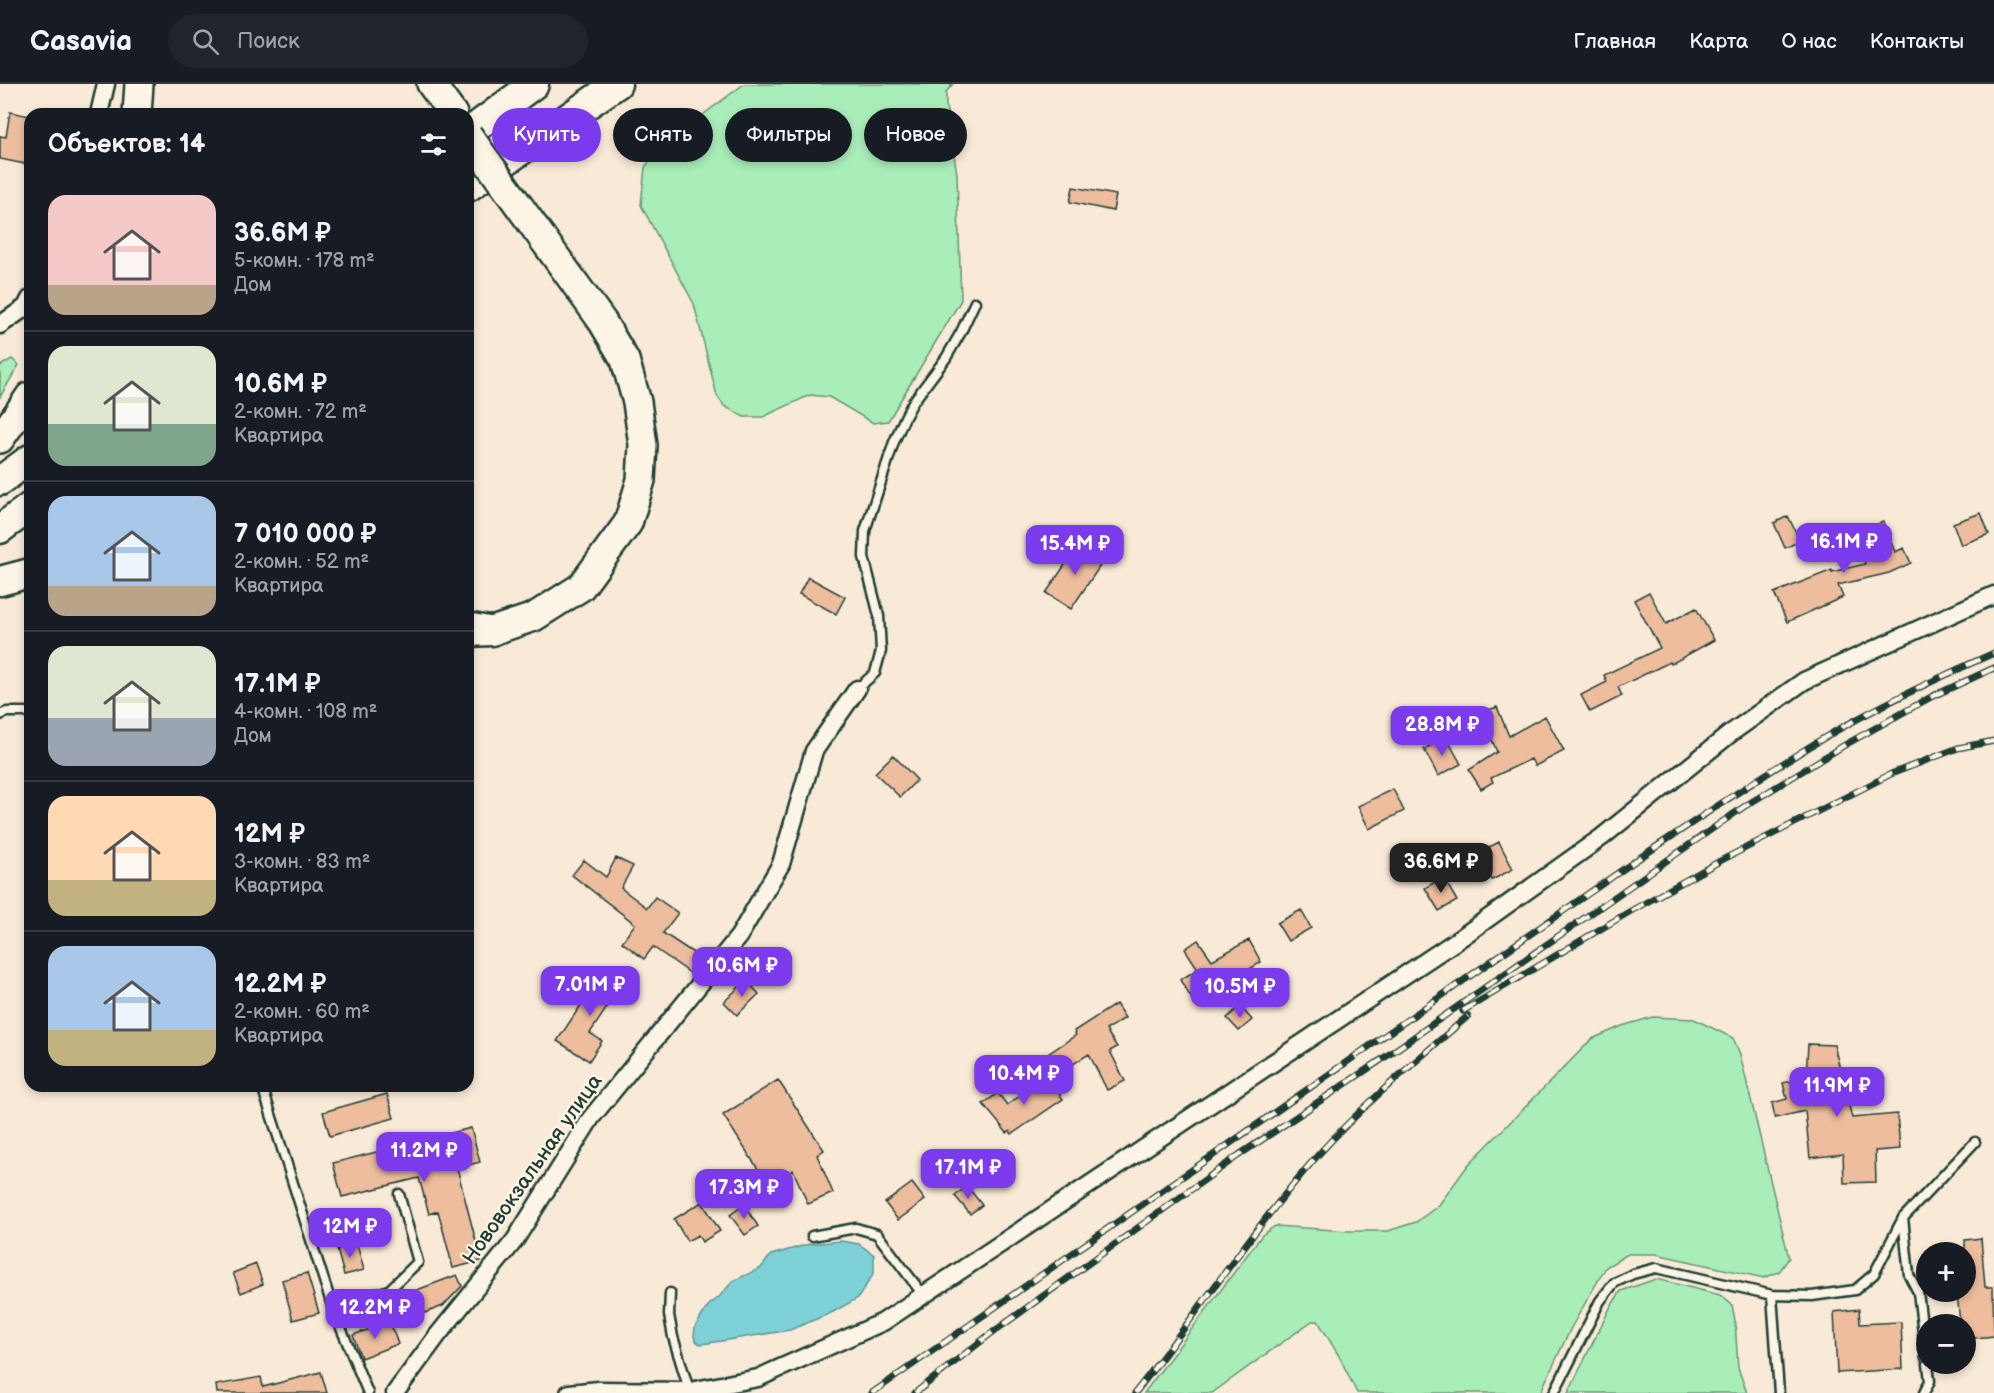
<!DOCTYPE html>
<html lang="ru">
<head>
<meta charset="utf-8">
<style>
  :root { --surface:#171b24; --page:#20242c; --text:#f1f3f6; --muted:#9ea1a6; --line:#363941; --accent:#7c3aed }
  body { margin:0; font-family:"Balsamiq Sans",sans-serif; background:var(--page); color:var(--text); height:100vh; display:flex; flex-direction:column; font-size:22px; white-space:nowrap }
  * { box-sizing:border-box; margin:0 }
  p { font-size:20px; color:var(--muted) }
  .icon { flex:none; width:33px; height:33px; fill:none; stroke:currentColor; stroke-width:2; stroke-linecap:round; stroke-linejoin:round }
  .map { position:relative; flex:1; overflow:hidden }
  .panel { position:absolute; left:24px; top:24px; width:450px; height:984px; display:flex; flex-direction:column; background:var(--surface); border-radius:18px; box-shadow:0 3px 9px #0003 }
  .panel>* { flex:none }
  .banner { position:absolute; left:492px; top:24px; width:570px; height:54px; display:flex; gap:12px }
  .buttons { position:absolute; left:1916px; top:1158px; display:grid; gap:12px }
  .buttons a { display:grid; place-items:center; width:60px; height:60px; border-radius:50%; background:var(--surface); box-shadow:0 3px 9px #0003; font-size:30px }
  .price { position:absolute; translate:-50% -51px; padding:0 14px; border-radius:12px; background:var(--accent); color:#fff; font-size:20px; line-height:39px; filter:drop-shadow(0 2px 3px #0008) }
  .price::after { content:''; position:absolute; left:50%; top:36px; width:18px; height:14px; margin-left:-9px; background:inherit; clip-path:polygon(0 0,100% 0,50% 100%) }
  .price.current { background:#222; color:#fff }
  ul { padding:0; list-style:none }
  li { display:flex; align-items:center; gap:18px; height:150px; padding:0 24px }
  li+li { border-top:2px solid var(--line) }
  li span { display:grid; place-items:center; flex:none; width:168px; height:120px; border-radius:18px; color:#555 }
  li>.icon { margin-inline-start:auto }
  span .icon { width:72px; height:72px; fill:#fffc; stroke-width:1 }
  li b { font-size:26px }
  h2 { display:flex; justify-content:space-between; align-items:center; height:72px; padding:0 24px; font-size:26px }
  .tag { padding:0 21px; border-radius:27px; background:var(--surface); box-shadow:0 3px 9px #0003; font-size:21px; line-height:54px }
  .tag.current { background:var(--accent); color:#fff }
  header { display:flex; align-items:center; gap:36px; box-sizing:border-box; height:84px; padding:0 30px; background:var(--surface); border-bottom:2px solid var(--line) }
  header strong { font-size:28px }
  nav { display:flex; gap:33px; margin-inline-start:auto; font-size:21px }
  .search { width:420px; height:54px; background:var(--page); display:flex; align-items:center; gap:15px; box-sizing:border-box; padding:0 21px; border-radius:33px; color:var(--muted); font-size:22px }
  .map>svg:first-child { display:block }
  .green { fill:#a9edb8; stroke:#649576; stroke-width:1.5 }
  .water { fill:#7fd1d8; stroke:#599696; stroke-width:1.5 }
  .building { fill:#edbd9e; stroke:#1f3d34; stroke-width:1.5 }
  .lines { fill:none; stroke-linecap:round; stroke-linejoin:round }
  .service-casing { stroke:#1f3d34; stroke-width:13 }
  .minor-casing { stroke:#1f3d34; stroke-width:21 }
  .primary-casing { stroke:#1f3d34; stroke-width:32 }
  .trunk-casing { stroke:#1f3d34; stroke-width:33 }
  .service { stroke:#fcf5e5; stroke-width:8 }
  .minor { stroke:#fcf5e5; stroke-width:16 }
  .primary { stroke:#fcf5e5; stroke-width:27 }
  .trunk { stroke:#fcf5e5; stroke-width:28 }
  .rail-casing { stroke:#1f3d34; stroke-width:7 }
  .rail { stroke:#fcf5e5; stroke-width:4.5; stroke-dasharray:14; stroke-linecap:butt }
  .primary-bridge-casing { stroke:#1f3d34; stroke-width:32; stroke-linecap:butt }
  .primary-bridge { stroke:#fcf5e5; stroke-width:27 }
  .labels { text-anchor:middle; stroke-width:4.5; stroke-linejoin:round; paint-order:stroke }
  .street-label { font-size:21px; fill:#1f3d34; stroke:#fcf5e5 }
</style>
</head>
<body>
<header>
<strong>Casavia</strong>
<div class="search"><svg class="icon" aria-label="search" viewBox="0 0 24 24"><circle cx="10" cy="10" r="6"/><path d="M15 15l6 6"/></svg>Поиск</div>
<nav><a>Главная</a><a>Карта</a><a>О нас</a><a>Контакты</a></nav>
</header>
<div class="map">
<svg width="1994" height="1309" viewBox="0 0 1994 1309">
  <rect width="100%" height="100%" fill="#f9ead7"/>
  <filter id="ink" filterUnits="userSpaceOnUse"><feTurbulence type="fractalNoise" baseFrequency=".0167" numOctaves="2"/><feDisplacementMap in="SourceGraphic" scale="12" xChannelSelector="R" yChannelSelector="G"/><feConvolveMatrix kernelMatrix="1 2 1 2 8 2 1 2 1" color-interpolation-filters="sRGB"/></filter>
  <g filter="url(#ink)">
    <path class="green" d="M 744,0 L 953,0 L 946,8 L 946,22 L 957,90 L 961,216 L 888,337 L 873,339 L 829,313 L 810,311 L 763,333 L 744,333 L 724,322 L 717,312 L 694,220 L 641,121 L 645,83 L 660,63 Z
      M 12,275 L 19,281 L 0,313 L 0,282 Z
      M 1653,933 L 1694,935 L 1733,954 L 1740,970 L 1789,1174 L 1779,1188 L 1764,1194 L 1656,1170 L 1628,1170 L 1606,1183 L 1572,1242 L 1540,1309 L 1357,1309 L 1339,1272 L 1318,1237 L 1312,1237 L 1212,1309 L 1144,1309 L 1262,1151 L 1275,1142 L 1349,1147 L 1388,1147 L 1416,1138 L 1439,1121 L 1468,1081 L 1592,955 L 1622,942 Z
      M 1656,1195 L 1720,1211 L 1732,1221 L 1735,1236 L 1738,1284 L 1747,1309 L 1568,1309 L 1611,1222 L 1621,1207 Z"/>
    <path class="water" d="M 841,1157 L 859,1160 L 874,1171 L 874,1189 L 858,1214 L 833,1228 L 790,1246 L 709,1259 L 700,1260 L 695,1256 L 694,1252 L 695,1243 L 708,1222 L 719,1213 L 733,1197 L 761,1184 L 771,1171 L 809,1160 Z"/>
    <path class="building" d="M 10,28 L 30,32 L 30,54 L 25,80 L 0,75 L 0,52 L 6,53 Z
      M 1073,103 L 1116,111 L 1113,127 L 1070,118 Z
      M 1981,429 L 1989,450 L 1961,461 L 1953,439 Z
      M 1788,432 L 1800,457 L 1785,464 L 1774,439 Z
      M 1883,438 L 1895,468 L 1904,464 L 1911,479 L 1889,489 L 1838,501 L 1843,513 L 1787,538 L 1774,509 L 1832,486 L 1832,488 L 1865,480 L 1853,450 Z
      M 1079,460 L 1104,476 L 1071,525 L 1046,509 Z
      M 808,493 L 845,513 L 836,530 L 799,510 Z
      M 1649,508 L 1666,540 L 1696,524 L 1714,556 L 1671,580 L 1670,578 L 1618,603 L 1622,612 L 1590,628 L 1581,611 L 1607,598 L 1604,591 L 1660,564 L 1634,516 Z
      M 1497,623 L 1509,652 L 1545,632 L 1564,667 L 1535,682 L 1531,675 L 1491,694 L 1493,698 L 1481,705 L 1469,686 L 1497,668 L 1481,629 Z
      M 1446,653 L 1461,680 L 1438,692 L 1424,665 Z
      M 893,671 L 917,696 L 900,713 L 875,689 Z
      M 1393,705 L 1404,727 L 1369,745 L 1358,722 Z
      M 1499,758 L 1513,785 L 1492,796 L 1478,769 Z
      M 616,774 L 633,782 L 621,804 L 647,824 L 655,813 L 678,829 L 663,849 L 701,874 L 690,889 L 653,863 L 644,875 L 622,858 L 635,840 L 572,791 L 584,776 L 606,793 Z
      M 1443,793 L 1457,817 L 1439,827 L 1425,804 Z
      M 1301,826 L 1311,844 L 1288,857 L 1277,839 Z
      M 1198,856 L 1212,876 L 1249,856 L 1261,878 L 1195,920 L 1180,896 L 1198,885 L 1185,865 Z
      M 605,885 L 624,898 L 590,949 L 602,957 L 589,977 L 557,957 Z
      M 746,896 L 759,910 L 737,931 L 724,918 Z
      M 1116,920 L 1125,934 L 1106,946 L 1117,963 L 1110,967 L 1125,997 L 1107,1006 L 1089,970 L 1054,992 L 1042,974 L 1076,951 L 1074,947 Z
      M 1240,922 L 1252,936 L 1239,947 L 1227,934 Z
      M 1808,960 L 1834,961 L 1852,1034 L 1897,1030 L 1900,1065 L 1875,1067 L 1876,1098 L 1844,1099 L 1843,1070 L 1810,1074 L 1805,1027 L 1775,1034 L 1772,1019 L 1787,1015 L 1783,999 L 1806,994 Z
      M 1047,993 L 1063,1015 L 1012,1050 L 1010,1047 L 1007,1049 L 983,1020 L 998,1009 L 1007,1021 Z
      M 778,996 L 824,1066 L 817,1071 L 833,1109 L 808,1120 L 793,1086 L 769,1102 L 723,1031 Z
      M 387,1010 L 394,1034 L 330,1052 L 323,1028 Z
      M 471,1044 L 480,1078 L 457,1084 L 481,1177 L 453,1184 L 438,1127 L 429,1130 L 419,1094 L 342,1113 L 333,1079 Z
      M 912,1099 L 925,1116 L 898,1136 L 885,1119 Z
      M 967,1102 L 982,1121 L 970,1130 L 955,1112 Z
      M 702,1118 L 720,1147 L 702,1158 L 698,1151 L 687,1157 L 674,1135 Z
      M 744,1121 L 758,1142 L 745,1151 L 730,1131 Z
      M 1981,1154 L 1985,1203 L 1993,1203 L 1994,1252 L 1965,1255 L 1965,1240 L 1960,1240 L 1957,1208 L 1965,1208 L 1965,1156 Z
      M 357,1160 L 364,1186 L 344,1191 L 337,1165 Z
      M 256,1180 L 263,1200 L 241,1209 L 233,1189 Z
      M 307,1189 L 319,1229 L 293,1236 L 282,1196 Z
      M 457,1191 L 462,1202 L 443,1222 L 417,1232 L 409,1209 Z
      M 1859,1225 L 1860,1240 L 1901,1238 L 1903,1285 L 1837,1289 L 1834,1228 Z
      M 390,1238 L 398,1260 L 361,1274 L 353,1251 Z
      M 321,1288 L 327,1309 L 217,1309 L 216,1301 L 261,1293 L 263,1303 Z"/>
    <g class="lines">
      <g class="service-casing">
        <path id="service" d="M 857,605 L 875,589 L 881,567 L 879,532 L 864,473 L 865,447 L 894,358 L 905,333 L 913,318 L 946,274 L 961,248 L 975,218
          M 0,631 L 7,628 L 30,628
          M 262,1002 L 333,1225 L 368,1309
          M 1903,1134 L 1909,1191 L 1918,1208 L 1926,1274
          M 812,1152 L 856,1144 L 877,1150 L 924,1212
          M 670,1209 L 669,1231 L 673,1253 L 690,1309
          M 1772,1211 L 1779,1309
          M 333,1225 L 389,1206 L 418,1178 L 399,1110
          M 1554,1309 L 1600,1217 L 1614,1199 L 1633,1190 L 1656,1184 L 1772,1211 L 1812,1212 L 1855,1206 L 1874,1190 L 1903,1134 L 1975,1058
          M 1924,1309 L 1930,1297 L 1928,1280"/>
      </g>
      <g class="minor-casing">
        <path id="minor" d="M 99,30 L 106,0
          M 0,241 L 26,223 L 30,215
          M 395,1309 L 437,1252 L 515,1156 L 591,1034 L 739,852 L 781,780 L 814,667 L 857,605
          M 569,1309 L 599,1306 L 690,1307 L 758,1294 L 883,1238 L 1459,855 L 1602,753 L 1731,649 L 1804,597 L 1994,511"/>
      </g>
      <g class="primary-casing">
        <path id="primary" d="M 431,0 L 453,30
          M 137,30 L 139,0
          M 0,355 L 30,312
          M 469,543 L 492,547 L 534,533 L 581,503 L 628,439 L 641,396 L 643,361 L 637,318 L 625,276 L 602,237 L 543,155"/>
      </g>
      <g class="trunk-casing">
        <path id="trunk" d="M 468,49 L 534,0
          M 468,103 L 617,0
          M 0,397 L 30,375
          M 0,445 L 30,423
          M 0,497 L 30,489
          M 468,548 L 492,547"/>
      </g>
      <use href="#service" class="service"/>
      <use href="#minor" class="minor"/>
      <use href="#primary" class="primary"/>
      <use href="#trunk" class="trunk"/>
      <g class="rail-casing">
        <path id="rail" d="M 1463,927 L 1629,828 L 1720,777 L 1891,690 L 1958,664 L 1994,657
          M 872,1309 L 1635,777 C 1701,733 1766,688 1834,648 C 1886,618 1940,593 1994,569
          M 915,1309 L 989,1251 L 1239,1071 L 1381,976 L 1745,722 L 1843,662 L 1931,613 L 1994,584
          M 1135,1309 C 1197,1230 1252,1146 1318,1071 C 1364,1020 1416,977 1468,932"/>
      </g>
      <use href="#rail" class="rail"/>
      <g class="primary-bridge-casing">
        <path id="primary-bridge" d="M 468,51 L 543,155"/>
      </g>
      <use href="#primary-bridge" class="primary-bridge"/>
    </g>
  </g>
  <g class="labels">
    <g class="street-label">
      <text transform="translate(532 1085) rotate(-55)" y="7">Нововокзальная улица</text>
    </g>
  </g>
</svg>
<div class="buttons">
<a>+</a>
<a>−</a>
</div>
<b class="price" style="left:1844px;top:490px">16.1M ₽</b>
<b class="price" style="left:1075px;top:492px">15.4M ₽</b>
<b class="price" style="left:1442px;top:673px">28.8M ₽</b>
<b class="price current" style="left:1441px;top:810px">36.6M ₽</b>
<b class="price" style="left:742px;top:914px">10.6M ₽</b>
<b class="price" style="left:590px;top:933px">7.01M ₽</b>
<b class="price" style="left:1240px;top:935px">10.5M ₽</b>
<b class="price" style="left:1024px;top:1022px">10.4M ₽</b>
<b class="price" style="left:1837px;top:1034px">11.9M ₽</b>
<b class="price" style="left:424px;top:1099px">11.2M ₽</b>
<b class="price" style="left:968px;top:1116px">17.1M ₽</b>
<b class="price" style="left:744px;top:1136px">17.3M ₽</b>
<b class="price" style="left:350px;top:1175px">12M ₽</b>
<b class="price" style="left:375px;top:1256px">12.2M ₽</b>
<div class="banner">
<a class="tag current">Купить</a>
<a class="tag">Снять</a>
<a class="tag">Фильтры</a>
<a class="tag">Новое</a>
</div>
<section class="panel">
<h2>Объектов: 14<svg class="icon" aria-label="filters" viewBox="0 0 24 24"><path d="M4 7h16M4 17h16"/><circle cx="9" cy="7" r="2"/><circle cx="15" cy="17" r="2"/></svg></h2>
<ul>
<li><span style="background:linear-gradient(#f6c9c9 75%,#b9a48a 0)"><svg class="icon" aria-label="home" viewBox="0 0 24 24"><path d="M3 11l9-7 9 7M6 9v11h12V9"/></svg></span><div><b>36.6M ₽</b><p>5-комн. · 178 m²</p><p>Дом</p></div></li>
<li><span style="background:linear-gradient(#dfe7d0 65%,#7fa58c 0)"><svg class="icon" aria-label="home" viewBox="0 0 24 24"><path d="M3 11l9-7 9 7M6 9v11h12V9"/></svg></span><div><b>10.6M ₽</b><p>2-комн. · 72 m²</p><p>Квартира</p></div></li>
<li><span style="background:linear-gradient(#a9c7e8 75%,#b9a48a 0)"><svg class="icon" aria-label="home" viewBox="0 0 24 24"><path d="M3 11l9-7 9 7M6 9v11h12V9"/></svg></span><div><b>7 010 000 ₽</b><p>2-комн. · 52 m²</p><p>Квартира</p></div></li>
<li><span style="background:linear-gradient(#dfe7d0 60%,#9aa5b1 0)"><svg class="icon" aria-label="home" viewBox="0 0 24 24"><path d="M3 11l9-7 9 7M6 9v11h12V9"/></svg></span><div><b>17.1M ₽</b><p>4-комн. · 108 m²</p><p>Дом</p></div></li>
<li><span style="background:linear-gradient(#ffd9b3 70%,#c2b280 0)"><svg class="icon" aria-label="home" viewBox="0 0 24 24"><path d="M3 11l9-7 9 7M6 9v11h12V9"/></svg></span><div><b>12M ₽</b><p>3-комн. · 83 m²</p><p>Квартира</p></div></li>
<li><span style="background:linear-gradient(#a9c7e8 70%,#c2b280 0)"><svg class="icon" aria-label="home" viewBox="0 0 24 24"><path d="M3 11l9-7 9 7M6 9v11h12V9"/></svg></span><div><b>12.2M ₽</b><p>2-комн. · 60 m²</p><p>Квартира</p></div></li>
</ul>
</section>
</div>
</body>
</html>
